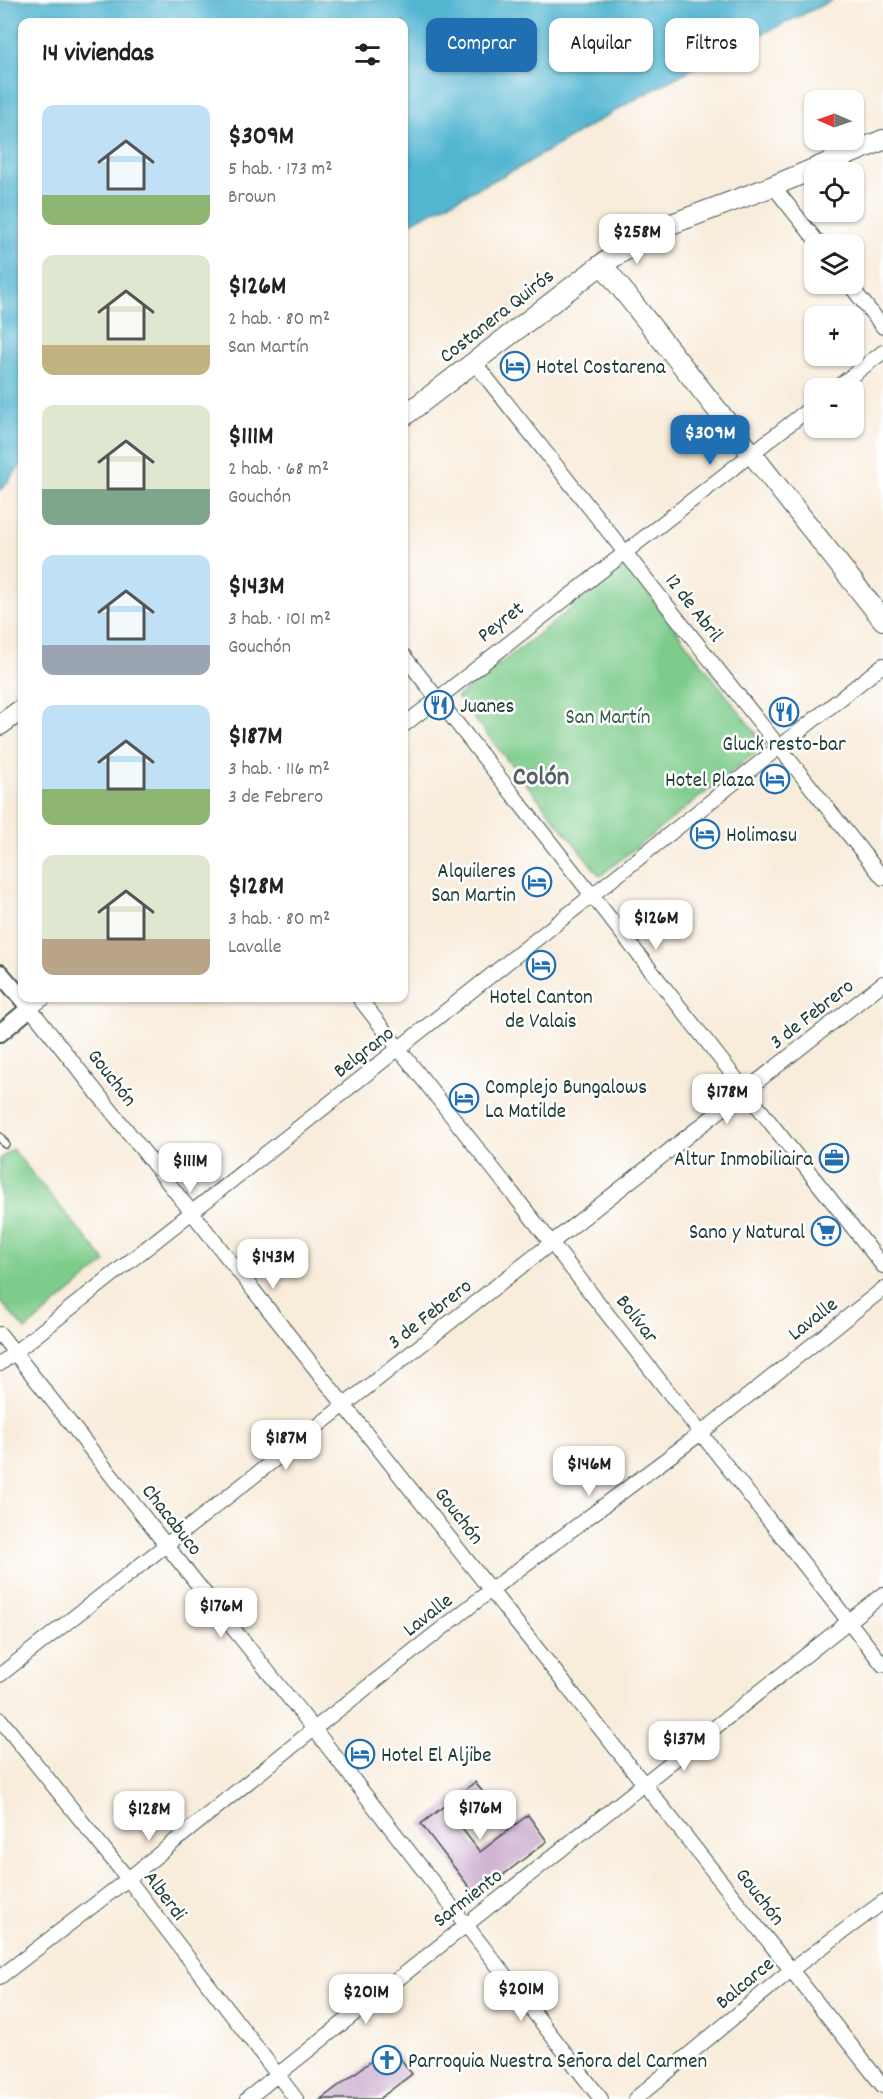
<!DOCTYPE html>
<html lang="es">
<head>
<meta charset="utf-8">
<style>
  :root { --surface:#fff; --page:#f6f6f6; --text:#222; --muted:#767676; --accent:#1f6fb2 }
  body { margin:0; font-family:Dekko,sans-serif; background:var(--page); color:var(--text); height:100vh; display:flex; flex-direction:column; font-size:22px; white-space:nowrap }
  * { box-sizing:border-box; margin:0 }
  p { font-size:20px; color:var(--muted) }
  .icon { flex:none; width:33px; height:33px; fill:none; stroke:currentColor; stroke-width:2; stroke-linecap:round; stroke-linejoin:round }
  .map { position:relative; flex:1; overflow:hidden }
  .details { position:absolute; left:18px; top:18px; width:390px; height:984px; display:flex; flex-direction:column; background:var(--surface); border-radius:12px; box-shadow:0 2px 4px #0004 }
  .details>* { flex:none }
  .banner { position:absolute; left:426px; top:18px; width:366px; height:54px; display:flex; gap:12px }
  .needle { width:39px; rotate:272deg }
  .controls { position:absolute; left:804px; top:90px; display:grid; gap:12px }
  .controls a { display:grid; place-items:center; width:60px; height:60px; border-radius:12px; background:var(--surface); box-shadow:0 2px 4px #0004; font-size:30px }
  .price { position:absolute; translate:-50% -51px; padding:0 14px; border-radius:12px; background:#fff; color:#222; font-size:20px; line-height:39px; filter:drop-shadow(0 2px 3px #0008) }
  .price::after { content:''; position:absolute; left:50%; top:36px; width:18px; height:14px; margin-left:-9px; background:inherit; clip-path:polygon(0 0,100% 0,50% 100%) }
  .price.selected { background:var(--accent); color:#fff }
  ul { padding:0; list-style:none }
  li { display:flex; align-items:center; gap:18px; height:150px; padding:0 24px }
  li span { display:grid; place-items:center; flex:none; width:168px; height:120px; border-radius:12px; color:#555 }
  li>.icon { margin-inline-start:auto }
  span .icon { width:72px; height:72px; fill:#fffc; stroke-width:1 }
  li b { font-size:26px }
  h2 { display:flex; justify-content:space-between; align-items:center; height:72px; padding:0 24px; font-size:26px }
  .pill { padding:0 21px; border-radius:12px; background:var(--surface); box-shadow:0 2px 4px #0004; font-size:21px; line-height:54px }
  .pill.selected { background:var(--accent); color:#fff }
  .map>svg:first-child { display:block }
  .green { fill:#7ecc8c; stroke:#4e8460; stroke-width:1.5 }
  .water { fill:#53b6d1; stroke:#397a82; stroke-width:1.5 }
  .building { fill:#c6a4c9 }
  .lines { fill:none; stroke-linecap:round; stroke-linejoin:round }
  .service-casing { stroke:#40574d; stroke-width:10 }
  .minor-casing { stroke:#40574d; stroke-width:16 }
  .tertiary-casing { stroke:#40574d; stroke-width:20 }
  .secondary-casing { stroke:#40574d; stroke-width:22 }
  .service { stroke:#fff; stroke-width:7 }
  .minor { stroke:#fff; stroke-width:14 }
  .tertiary { stroke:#fff; stroke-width:16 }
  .secondary { stroke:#fff; stroke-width:20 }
  .labels { text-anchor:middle; stroke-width:5; stroke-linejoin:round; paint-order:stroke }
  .street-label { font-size:21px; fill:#1f3d34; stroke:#fff }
  .poi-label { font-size:21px; fill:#1f3d34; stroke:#fff; text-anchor:start }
  .park-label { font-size:21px; fill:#37614a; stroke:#fff }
  .district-label { font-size:27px; font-weight:bold; fill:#596168; stroke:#fff }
</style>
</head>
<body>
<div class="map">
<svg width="883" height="2099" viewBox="0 0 883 2099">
  <rect width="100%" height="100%" fill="#fff"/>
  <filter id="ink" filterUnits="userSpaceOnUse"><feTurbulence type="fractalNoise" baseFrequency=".0167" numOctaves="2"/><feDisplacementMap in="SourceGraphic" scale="12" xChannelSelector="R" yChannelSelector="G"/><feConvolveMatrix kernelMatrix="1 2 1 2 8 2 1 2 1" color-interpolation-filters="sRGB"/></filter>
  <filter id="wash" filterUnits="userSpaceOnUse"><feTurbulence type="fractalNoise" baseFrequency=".008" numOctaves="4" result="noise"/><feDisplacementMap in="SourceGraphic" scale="24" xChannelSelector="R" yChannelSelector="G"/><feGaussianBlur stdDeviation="1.35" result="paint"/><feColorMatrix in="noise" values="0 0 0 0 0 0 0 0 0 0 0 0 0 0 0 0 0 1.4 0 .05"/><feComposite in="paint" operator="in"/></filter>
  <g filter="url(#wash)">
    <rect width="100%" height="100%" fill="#f8ecdb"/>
    <path class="green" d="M 626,566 L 765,745 L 600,876 L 457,697 Z
      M 12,1149 L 106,1262 L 25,1330 L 0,1301 L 0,1159 Z"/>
    <path class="water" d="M 0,0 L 833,0 L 716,56 L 630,102 L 522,166 L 404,226 L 404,22 L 22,22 L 22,464 L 0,491 Z"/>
    <g id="blocks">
      <path class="building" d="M 475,1782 L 490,1801 L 459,1825 L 480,1852 L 528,1815 L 547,1841 L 476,1896 L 421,1824 Z
        M 391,2046 L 412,2074 L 379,2099 L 321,2099 Z"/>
    </g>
  </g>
  <g filter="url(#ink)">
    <use href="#blocks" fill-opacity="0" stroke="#40574d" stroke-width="1.5"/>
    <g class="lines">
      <g class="service-casing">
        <path id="service" d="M 0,1137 L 5,1144"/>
      </g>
      <g class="minor-casing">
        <path id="minor" d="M 773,186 L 819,244
          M 849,284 L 883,327
          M 474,362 L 883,878
          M 836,388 L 883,352
          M 404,656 L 883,1266
          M 404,725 L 814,405
          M 44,998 L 30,1008 L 883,2086
          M 359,998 L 883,1665
          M 0,1334 L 166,1545 L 314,1729 L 601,2099
          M 0,1364 L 883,665
          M 0,1675 L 883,983
          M 0,1719 L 128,1879 L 296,2099
          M 0,1977 L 128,1879 L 314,1729 L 491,1590 L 701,1433 L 883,1289
          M 247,2099 L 883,1594
          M 635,2099 L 791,1970 L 883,1902"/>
      </g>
      <g class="tertiary-casing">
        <path id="tertiary" d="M 0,973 L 30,1008 L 0,1033"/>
      </g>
      <g class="secondary-casing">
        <path id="secondary" d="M 602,264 L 883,620
          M 404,416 L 602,264 L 666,226 L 773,186 L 883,140
          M 0,725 L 22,709"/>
      </g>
      <use href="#service" class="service"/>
      <use href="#minor" class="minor"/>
      <use href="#tertiary" class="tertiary"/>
      <use href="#secondary" class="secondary"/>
    </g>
  </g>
  <defs>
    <g id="hotel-ring" transform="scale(1.5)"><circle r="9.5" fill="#fff" stroke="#1f6fb2" stroke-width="1.5"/><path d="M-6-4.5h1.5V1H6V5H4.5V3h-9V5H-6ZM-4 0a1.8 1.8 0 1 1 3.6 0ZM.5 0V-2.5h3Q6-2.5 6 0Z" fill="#1f6fb2"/></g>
    <g id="restaurant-ring" transform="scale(1.5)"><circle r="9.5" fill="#fff" stroke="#1f6fb2" stroke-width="1.5"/><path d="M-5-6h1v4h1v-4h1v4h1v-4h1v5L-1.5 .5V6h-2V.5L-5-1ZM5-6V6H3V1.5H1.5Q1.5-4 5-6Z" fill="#1f6fb2"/></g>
    <g id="office-ring" transform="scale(1.5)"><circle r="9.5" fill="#fff" stroke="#1f6fb2" stroke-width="1.5"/><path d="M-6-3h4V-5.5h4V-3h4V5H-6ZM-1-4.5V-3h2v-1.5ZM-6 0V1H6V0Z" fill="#1f6fb2"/></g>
    <g id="supermarket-ring" transform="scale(1.5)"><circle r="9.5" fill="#fff" stroke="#1f6fb2" stroke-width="1.5"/><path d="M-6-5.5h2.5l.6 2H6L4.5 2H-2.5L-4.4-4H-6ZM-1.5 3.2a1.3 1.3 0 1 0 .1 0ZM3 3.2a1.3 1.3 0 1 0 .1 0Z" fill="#1f6fb2"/></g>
    <g id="church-ring" transform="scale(1.5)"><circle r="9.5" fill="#fff" stroke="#1f6fb2" stroke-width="1.5"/><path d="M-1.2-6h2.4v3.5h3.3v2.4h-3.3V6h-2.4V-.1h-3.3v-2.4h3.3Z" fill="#1f6fb2"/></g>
  </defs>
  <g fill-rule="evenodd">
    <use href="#hotel-ring" x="515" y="366"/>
    <use href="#restaurant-ring" x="439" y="705"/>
    <use href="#restaurant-ring" x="784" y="712"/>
    <use href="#hotel-ring" x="775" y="779"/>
    <use href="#hotel-ring" x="705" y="834"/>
    <use href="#hotel-ring" x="537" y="882"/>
    <use href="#hotel-ring" x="541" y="965"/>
    <use href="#hotel-ring" x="464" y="1098"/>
    <use href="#office-ring" x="834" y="1158"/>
    <use href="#supermarket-ring" x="826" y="1231"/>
    <use href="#hotel-ring" x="360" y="1754"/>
    <use href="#church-ring" x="387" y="2060"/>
  </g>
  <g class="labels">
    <g class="street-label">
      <text transform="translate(496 315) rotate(-38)" y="7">Costanera Quirós</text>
      <text transform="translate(695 607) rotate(52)" y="7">12 de Abril</text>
      <text transform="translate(500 621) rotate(-38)" y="7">Peyret</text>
      <text transform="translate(811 1013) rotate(-38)" y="7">3 de Febrero</text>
      <text transform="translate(363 1051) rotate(-38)" y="7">Belgrano</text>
      <text transform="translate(113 1077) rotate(52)" y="7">Gouchón</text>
      <text transform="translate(429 1313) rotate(-38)" y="7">3 de Febrero</text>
      <text transform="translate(638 1318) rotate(52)" y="7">Bolívar</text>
      <text transform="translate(812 1318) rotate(-38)" y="7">Lavalle</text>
      <text transform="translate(460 1515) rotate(52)" y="7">Gouchón</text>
      <text transform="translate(173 1519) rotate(52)" y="7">Chacabuco</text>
      <text transform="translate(427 1614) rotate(-38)" y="7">Lavalle</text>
      <text transform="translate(166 1895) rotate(53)" y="7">Alberdi</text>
      <text transform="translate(761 1896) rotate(52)" y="7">Gouchón</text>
      <text transform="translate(467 1897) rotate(-38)" y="7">Sarmiento</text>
      <text transform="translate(744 1982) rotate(-40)" y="7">Balcarce</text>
    </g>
    <g class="poi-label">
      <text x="536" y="373">Hotel Costarena</text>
      <text x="460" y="712">Juanes</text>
      <text x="784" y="750" text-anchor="middle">Gluck resto-bar</text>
      <text x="754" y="786" text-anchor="end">Hotel Plaza</text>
      <text x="726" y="841">Holimasu</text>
      <text x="516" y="877" text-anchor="end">Alquileres<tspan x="516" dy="24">San Martin</tspan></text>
      <text x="541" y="1003" text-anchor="middle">Hotel Canton<tspan x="541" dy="24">de Valais</tspan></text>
      <text x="485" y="1093">Complejo Bungalows<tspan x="485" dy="24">La Matilde</tspan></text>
      <text x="813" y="1165" text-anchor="end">Altur Inmobiliaira</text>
      <text x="805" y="1238" text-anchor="end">Sano y Natural</text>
      <text x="381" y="1761">Hotel El Aljibe</text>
      <text x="408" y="2067">Parroquia Nuestra Señora del Carmen</text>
    </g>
    <g class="park-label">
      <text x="608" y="723">San Martín</text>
    </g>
    <g class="district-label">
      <text x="541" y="784">Colón</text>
    </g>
  </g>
</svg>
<div class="controls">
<a><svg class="needle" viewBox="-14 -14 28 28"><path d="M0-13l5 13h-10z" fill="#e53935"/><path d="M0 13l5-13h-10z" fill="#767676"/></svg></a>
<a><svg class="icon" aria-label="locate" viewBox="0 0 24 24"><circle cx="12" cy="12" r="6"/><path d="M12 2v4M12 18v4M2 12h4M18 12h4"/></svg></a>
<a><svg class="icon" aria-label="layers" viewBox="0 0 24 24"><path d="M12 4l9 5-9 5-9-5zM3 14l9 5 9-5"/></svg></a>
<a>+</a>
<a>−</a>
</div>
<b class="price" style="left:637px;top:265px">$258M</b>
<b class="price selected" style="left:710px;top:466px">$309M</b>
<b class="price" style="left:656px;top:951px">$126M</b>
<b class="price" style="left:727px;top:1125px">$178M</b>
<b class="price" style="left:190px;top:1194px">$111M</b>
<b class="price" style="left:273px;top:1290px">$143M</b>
<b class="price" style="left:286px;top:1471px">$187M</b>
<b class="price" style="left:589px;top:1497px">$146M</b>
<b class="price" style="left:221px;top:1639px">$176M</b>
<b class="price" style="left:684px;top:1772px">$137M</b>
<b class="price" style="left:480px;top:1841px">$176M</b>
<b class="price" style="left:149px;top:1842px">$128M</b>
<b class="price" style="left:521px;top:2022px">$201M</b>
<b class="price" style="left:366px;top:2025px">$201M</b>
<div class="banner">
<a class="pill selected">Comprar</a>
<a class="pill">Alquilar</a>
<a class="pill">Filtros</a>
</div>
<section class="details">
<h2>14 viviendas<svg class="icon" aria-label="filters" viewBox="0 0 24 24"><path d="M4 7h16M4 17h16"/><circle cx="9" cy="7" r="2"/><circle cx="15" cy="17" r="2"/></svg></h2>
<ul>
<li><span style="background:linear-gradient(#bfe0f5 75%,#8fb573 0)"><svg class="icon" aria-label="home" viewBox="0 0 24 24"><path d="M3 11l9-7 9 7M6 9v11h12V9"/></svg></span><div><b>$309M</b><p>5 hab. · 173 m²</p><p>Brown</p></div></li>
<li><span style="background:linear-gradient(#dfe7d0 75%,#c2b280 0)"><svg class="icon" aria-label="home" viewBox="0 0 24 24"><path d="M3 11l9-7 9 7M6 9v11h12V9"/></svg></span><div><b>$126M</b><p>2 hab. · 80 m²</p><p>San Martín</p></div></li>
<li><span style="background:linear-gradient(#dfe7d0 70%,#7fa58c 0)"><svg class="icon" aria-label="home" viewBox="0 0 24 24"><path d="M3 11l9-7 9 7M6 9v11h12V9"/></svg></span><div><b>$111M</b><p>2 hab. · 68 m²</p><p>Gouchón</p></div></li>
<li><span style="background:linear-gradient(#bfe0f5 75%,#9aa5b1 0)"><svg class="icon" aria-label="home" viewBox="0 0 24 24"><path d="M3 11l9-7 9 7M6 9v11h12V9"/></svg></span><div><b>$143M</b><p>3 hab. · 101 m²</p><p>Gouchón</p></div></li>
<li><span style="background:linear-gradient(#bfe0f5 70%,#8fb573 0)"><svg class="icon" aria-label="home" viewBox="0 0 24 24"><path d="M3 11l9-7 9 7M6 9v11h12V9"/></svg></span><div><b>$187M</b><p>3 hab. · 116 m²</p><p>3 de Febrero</p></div></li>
<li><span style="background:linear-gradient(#dfe7d0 70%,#b9a48a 0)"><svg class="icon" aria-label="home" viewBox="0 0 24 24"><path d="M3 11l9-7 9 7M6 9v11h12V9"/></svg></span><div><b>$128M</b><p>3 hab. · 80 m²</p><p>Lavalle</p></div></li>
</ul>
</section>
</div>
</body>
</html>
